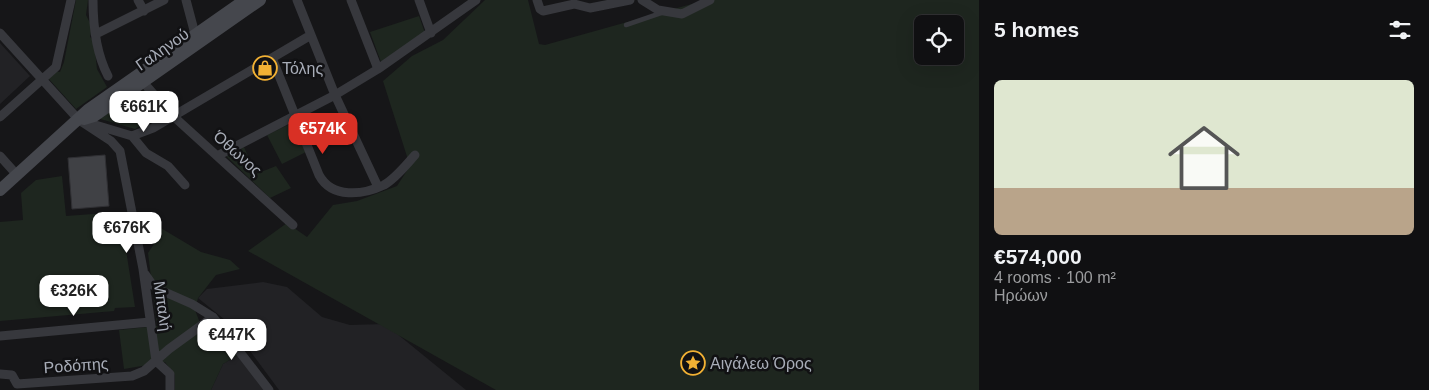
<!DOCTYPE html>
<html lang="en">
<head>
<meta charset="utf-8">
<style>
  :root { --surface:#101012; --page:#1e1e20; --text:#f1f3f6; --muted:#9c9d9f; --line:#303032; --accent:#d93025 }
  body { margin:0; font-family:Arial,sans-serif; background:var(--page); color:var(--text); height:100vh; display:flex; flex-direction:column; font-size:19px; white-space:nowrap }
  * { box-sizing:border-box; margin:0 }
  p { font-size:16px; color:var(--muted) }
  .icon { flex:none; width:28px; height:28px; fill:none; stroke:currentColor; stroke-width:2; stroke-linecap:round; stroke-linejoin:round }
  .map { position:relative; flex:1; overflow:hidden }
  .panel { display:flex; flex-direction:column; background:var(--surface); width:450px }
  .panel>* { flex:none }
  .tools { position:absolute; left:914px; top:15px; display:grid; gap:10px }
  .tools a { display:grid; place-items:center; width:50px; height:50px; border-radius:8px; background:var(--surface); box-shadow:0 5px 20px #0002,0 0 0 1px var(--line); font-size:25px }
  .price { position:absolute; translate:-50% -42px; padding:0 11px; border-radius:10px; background:#fff; color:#222; font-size:16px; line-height:32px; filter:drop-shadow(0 1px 2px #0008) }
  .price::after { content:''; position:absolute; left:50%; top:30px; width:15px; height:11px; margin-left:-8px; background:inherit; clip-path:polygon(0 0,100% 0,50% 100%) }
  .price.active { background:var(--accent); color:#fff }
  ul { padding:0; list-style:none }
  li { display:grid; align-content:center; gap:10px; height:265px; padding:0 15px }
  li span { display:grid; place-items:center; height:155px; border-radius:8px; color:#555 }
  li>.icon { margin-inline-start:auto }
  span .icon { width:90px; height:90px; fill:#fffc; stroke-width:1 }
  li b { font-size:21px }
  h2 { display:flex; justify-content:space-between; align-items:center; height:60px; padding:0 15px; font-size:21px }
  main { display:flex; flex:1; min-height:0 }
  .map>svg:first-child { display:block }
  .built { fill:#222225 }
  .green { fill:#1e261f; fill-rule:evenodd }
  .building { fill:#404145; stroke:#303034 }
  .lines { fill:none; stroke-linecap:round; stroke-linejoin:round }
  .lane { stroke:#37383d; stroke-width:4.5 }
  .street { stroke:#37383d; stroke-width:9 }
  .secondary { stroke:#45474d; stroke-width:12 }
  .labels { text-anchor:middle; stroke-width:5; stroke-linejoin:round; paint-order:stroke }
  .street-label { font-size:16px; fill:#a8adb8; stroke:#111113 }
  .poi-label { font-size:16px; fill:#a8adb8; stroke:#111113; text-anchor:start }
</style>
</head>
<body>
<main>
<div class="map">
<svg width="979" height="390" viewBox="0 0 979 390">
  <rect width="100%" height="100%" fill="#161618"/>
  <path class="built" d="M 0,43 L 30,76 L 0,104 Z
    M 263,282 L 287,287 L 322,317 L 350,325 L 385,324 L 466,390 L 279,390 L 230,324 L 198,298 L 207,289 Z
    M 238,355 L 267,390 L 211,390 L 223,364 Z"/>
  <path class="green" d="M 76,0 L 88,0 L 86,15 L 92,27 L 90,37 L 94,41 L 97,69 L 107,87 L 76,109 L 48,78 L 56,71 L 60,72 L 64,62 Z
    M 485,0 L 528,0 L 539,44 L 545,45 L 706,0 L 979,0 L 979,390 L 496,390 L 248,251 L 287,223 L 307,237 L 333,205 L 357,201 L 397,186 L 410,166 L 383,81 L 412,56 L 443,40 ZM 922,24 L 955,24 L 955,56 L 922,56 Z
    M 419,16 L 425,33 L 381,62 L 370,32 Z
    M 148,88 L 170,109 L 135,129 L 97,118 Z
    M 294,122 L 306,152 L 282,164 L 267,135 Z
    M 244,147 L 256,174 L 276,166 L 291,188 L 270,198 L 226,156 Z
    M 62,176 L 66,216 L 120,212 L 135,307 L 115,308 L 114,311 L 0,321 L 0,222 L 23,220 L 21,193 L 36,180 Z
    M 149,221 L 201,252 L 230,260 L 240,269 L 216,275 L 198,298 L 195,310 L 203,331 L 219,331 L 238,355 L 223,364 L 211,390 L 175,390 L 175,375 L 165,362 L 124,369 L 119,330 L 157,326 L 148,253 L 154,244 Z"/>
  <path class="building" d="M 105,155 L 109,206 L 72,209 L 68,158 Z"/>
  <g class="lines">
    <path class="lane" d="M 626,25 L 664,12"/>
    <path class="street" d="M 93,0 C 93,25 96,53 108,76
      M 138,0 L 144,11
      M 186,0 L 195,34
      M 297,0 L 335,95 L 378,187
      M 351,0 L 378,69
      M 419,0 L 431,33
      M 537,0 L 540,9 L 543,11 L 574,4 L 590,8 L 630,0
      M 642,0 L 658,10 L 682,14 L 710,0
      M 0,33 L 79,120 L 111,141 L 120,151 L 143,269 L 156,361 L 170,374 L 170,390
      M 96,34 L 164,0
      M 272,58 L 319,175 C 332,199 363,195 384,185 C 396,178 406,165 415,155
      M 143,82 L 172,115 L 293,225
      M 0,117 L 56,67 L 71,0
      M 92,124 L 132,136 L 146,153 L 168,166 L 185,185
      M 132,136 L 153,128 L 311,35
      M 219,155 L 335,95 L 378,69 L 476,0
      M 0,156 L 17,175
      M 213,317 L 269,390
      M 0,336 L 150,322
      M 0,374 L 12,375 L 17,384 L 132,376 L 144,371 L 169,349 L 213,317 L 192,304 L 158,289 L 152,284 L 145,274"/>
    <path class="secondary" d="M 84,119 L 94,116 L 260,0
      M 0,190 L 88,110 L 245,0"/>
  </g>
  <defs>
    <g id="shop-ring" transform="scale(1.25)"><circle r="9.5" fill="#111113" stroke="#f2b134" stroke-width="1.5"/><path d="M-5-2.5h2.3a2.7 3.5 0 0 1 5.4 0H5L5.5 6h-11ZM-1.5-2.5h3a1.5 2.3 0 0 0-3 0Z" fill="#f2b134"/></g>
    <g id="sight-ring" transform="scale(1.25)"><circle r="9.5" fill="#111113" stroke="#f2b134" stroke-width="1.5"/><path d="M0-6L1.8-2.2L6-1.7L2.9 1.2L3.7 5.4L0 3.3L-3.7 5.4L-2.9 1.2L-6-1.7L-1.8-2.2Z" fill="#f2b134"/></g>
  </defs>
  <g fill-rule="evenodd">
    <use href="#shop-ring" x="265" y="68"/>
    <use href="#sight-ring" x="693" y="363"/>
  </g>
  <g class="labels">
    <g class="street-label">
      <text transform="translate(162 49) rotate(-35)" y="6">Γαληνού</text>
      <text transform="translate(238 153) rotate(42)" y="6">Όθωνος</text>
      <text transform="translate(163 306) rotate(82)" y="6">Μπαλή</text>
      <text transform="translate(76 365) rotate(-4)" y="6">Ροδόπης</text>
    </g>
    <g class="poi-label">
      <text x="282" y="74">Τόλης</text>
      <text x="710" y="369">Αιγάλεω Όρος</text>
    </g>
  </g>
</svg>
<div class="tools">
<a><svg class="icon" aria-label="locate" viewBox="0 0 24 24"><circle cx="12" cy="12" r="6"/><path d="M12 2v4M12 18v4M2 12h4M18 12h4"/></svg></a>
</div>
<b class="price" style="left:144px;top:133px">€661K</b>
<b class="price active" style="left:323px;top:155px">€574K</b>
<b class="price" style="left:127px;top:254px">€676K</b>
<b class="price" style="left:74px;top:317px">€326K</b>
<b class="price" style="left:232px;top:361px">€447K</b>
</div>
<section class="panel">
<h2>5 homes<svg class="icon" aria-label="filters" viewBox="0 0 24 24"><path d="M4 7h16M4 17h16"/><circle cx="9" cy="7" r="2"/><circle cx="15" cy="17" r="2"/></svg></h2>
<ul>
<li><span style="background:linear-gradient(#dfe7d0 70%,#b9a48a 0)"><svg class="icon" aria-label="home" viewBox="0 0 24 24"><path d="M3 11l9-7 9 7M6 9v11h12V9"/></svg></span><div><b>€574,000</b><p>4 rooms · 100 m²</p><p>Ηρώων</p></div></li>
</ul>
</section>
</main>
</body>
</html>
